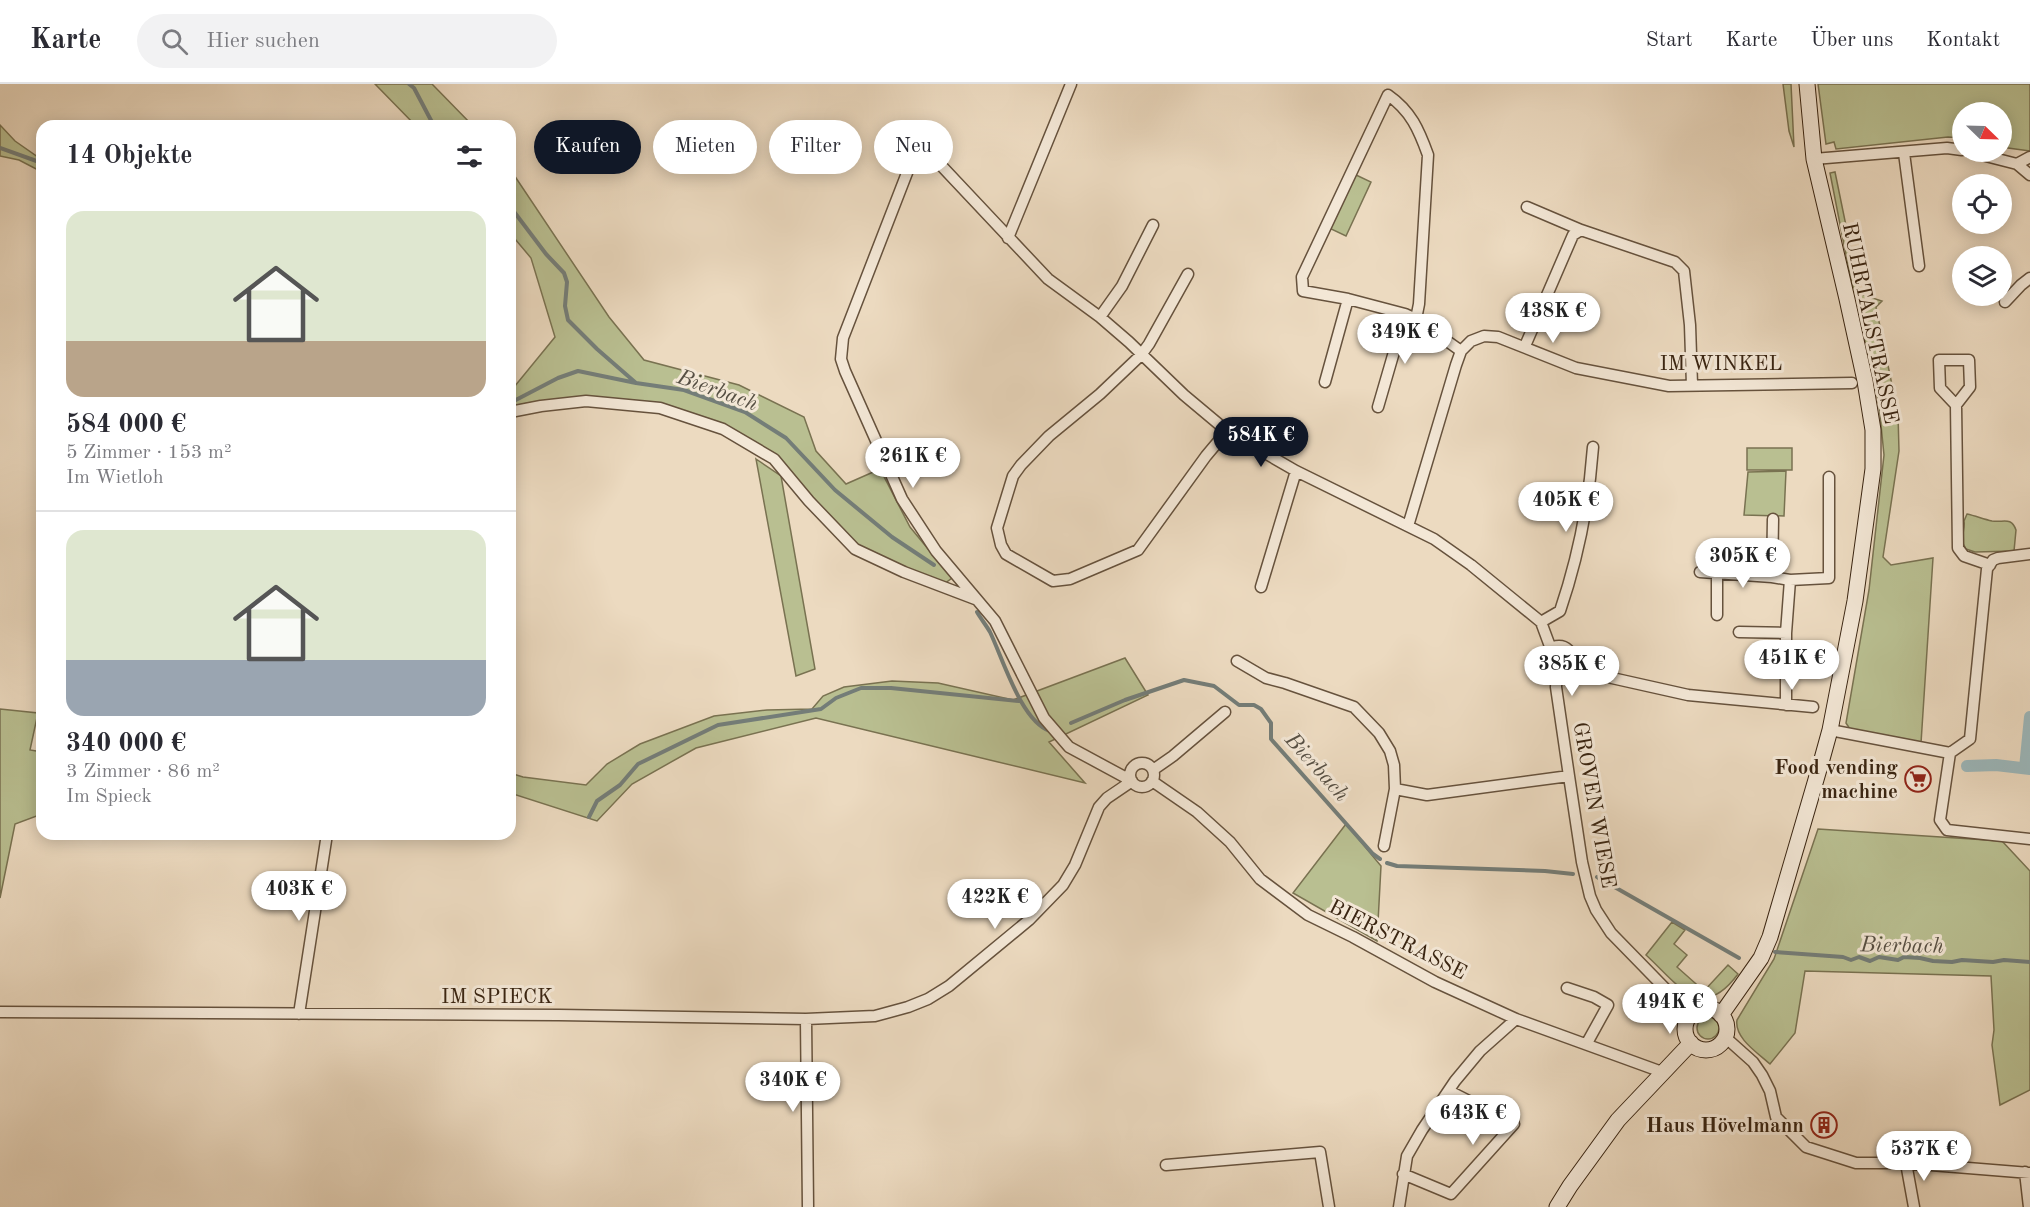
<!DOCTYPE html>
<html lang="de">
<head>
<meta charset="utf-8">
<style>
  :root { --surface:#fff; --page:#f2f2f3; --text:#2b2b33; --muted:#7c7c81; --line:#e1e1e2; --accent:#111827 }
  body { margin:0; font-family:"Old Standard TT",serif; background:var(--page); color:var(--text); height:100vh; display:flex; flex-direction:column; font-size:22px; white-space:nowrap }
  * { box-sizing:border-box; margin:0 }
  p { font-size:20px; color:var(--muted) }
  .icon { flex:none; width:33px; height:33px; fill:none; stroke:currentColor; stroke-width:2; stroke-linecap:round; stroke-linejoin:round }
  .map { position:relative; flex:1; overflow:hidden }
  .drawer { position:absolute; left:36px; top:36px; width:480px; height:720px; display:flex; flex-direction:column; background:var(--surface); border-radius:18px; box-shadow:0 3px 15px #0003 }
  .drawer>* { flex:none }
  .banner { position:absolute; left:534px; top:36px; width:570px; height:54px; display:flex; gap:12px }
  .needle { width:39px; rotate:113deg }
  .controls { position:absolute; left:1952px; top:18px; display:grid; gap:12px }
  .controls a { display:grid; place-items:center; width:60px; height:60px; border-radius:50%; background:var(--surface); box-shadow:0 3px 15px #0003; font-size:30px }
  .price { position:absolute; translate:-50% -51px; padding:0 14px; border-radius:21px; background:#fff; color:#222; font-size:20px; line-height:39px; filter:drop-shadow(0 2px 3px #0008) }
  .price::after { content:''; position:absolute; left:50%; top:36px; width:18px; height:14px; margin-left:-9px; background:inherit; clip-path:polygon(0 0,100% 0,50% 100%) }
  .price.active { background:var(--accent); color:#fff }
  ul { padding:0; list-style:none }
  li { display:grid; align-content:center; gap:12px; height:318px; padding:0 30px }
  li+li { border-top:2px solid var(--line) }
  li span { display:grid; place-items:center; height:186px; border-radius:18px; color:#555 }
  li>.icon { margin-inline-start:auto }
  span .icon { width:108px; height:108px; fill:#fffc; stroke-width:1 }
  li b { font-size:26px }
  h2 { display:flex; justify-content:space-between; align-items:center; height:72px; padding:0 30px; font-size:26px }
  .tag { padding:0 21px; border-radius:27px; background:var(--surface); box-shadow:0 3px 15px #0003; font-size:21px; line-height:54px }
  .tag.active { background:var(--accent); color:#fff }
  header { display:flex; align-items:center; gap:36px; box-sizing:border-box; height:84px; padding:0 30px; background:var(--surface); border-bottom:2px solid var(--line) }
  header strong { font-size:28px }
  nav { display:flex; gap:33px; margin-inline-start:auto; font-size:21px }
  .search { width:420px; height:54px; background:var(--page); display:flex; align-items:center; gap:15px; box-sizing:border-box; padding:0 21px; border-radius:33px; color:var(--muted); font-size:22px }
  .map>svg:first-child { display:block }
  .green { fill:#b9bf91; stroke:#797251; stroke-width:1.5 }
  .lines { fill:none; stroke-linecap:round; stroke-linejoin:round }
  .stream { stroke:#747d78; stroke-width:4 }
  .canal { stroke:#9cb8bc; stroke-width:12 }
  .minor-casing { stroke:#66523d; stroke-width:13 }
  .secondary-casing { stroke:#392411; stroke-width:17 }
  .minor { stroke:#f3e7d6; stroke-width:10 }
  .secondary { stroke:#f3e7d6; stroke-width:15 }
  .labels { text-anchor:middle; stroke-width:6; stroke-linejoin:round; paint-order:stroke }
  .street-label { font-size:21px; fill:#392411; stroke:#f3e7d6 }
  .poi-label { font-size:21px; font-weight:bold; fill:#392411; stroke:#f3e7d6; text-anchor:end }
  .water-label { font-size:22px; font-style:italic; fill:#575044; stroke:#f3e7d6 }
</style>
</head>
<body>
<header>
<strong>Karte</strong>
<div class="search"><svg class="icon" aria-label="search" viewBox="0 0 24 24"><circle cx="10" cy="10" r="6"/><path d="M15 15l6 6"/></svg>Hier suchen</div>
<nav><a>Start</a><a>Karte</a><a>Über uns</a><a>Kontakt</a></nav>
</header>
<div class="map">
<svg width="2030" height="1123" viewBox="0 0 2030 1123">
  <rect width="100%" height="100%" fill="#ecdac0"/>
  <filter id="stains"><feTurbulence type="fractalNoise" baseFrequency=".00333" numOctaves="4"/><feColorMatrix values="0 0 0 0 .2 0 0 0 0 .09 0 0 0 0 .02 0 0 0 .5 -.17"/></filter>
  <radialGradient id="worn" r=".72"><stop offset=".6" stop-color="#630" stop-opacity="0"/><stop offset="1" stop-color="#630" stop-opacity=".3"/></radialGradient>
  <path class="green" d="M 375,0 L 432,0 L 473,42 L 416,42 Z
    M 1783,0 L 1791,0 L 1794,63 L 1789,47 Z
    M 1818,0 L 2030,0 L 2030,67 L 2001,63 L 2001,28 L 1962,28 L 1962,54 L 1948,53 L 1836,65 L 1834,58 L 1826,60 Z
    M 0,41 L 15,57 L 42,76 L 42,88 L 19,76 L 0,72 Z
    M 510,85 L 609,233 L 644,276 L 739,301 L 804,333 L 816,367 L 846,400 L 880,385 L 910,443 L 952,494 L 944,500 L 858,462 L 827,430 L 777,371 L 724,343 L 589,312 L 528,319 L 510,323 L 510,308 L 555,253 L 531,174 L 510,149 Z
    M 1835,88 L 1860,210 L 1882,217 L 1876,223 L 1898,330 L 1899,367 L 1883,473 L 1891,481 L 1933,474 L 1921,659 L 1850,645 L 1846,639 L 1869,506 L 1884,371 L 1879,321 L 1847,176 L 1830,89 Z
    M 1354,90 L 1371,98 L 1346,152 L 1329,144 Z
    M 1747,364 L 1792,364 L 1792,386 L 1747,386 Z
    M 756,375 L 781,392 L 815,585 L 796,592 Z
    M 1786,387 L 1784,432 L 1744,431 L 1748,388 Z
    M 1967,430 C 1976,432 1983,435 1992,437 C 2003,439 2011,432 2016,446 L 2014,467 L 1975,468 L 1966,465 C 1958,455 1966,446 1964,437 Z
    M 1125,574 L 1148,611 L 1049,658 L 1085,699 L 816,634 L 696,664 L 632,700 L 597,737 L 510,709 L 510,689 L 523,693 L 586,701 L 607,680 L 640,660 L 714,632 L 767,626 L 812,625 L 823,612 L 844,603 L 892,597 L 938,599 L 1013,616 Z
    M 0,625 L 38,629 L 30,666 L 42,668 L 42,730 L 15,740 L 0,814 Z
    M 1346,740 L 1381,782 L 1377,857 L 1293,809 Z
    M 1818,745 L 2002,757 L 2030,787 L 2030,1006 L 2000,1021 L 1992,961 L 1994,946 L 1991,892 L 1805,887 L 1795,949 L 1770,980 C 1758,969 1734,954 1737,936 L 1774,875 Z
    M 1672,838 L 1685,846 L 1674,860 L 1687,871 L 1677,883 L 1704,907 L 1728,881 L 1738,890 C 1701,940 1678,900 1646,871 Z
    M1697 944a11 11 0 1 1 22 0a11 11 0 1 1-22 0Z"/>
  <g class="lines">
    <path class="stream" d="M 409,0 L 414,4 L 434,42
      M 0,64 L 42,79
      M 510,114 L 512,125 L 546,170 L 564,189 L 567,198 L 565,222 L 568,236 L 597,265 L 636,299 L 684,306 L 745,328 L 786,354 L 835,406 L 892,453 L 934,481
      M 510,319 L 558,294 L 578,287 L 636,299
      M 977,528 C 981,535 986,541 990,548 C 1003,575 1021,637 1050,647
      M 1071,639 L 1125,616 L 1184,596 L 1214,602 L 1239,621 L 1254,621 L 1261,625 L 1271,639 L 1271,655 L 1373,770 L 1380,775
      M 589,733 L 597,717 L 620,701 L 638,680 L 718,641 L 821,625 L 836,614 L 861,604 L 891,604 L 1019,617
      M 1387,779 L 1397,782 L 1545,787 L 1573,790
      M 1597,793 L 1739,874
      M 1775,868 L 1843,873 L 1851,876 L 1859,873 L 1870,877 L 1879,873 L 1898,876 L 1904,873 L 1920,874 L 1933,877 L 1952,878 L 1962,876 L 1993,878 L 2004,876 L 2030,878"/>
    <path class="canal" d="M 1967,682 L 1996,681 L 2030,685
      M 2025,684 L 2030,633"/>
    <g class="minor-casing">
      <path id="minor" d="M 1970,68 L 2017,80 L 2030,91
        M 1904,69 L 1919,182
        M 1814,75 L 1947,64 L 1962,66
        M 2017,80 L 2030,73
        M 1527,123 L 1581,146
        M 1008,154 L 1071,0
        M 1188,190 L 1149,260 L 1141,271 L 1100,310 L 1049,352 L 1021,381 L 1013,392 L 997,444 L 1001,461 L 1006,470 L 1053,497 L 1070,495 L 1138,466 L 1206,372 L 1227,347
        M 2005,218 L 2021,201 L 2030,194
        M 1100,233 L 1122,202 L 1153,141
        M 1416,235 L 1419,220 L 1428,71 C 1419,46 1411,27 1388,11 L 1302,193 L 1303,207 L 1348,215 L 1405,230 L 1416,235 L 1461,267
        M 1525,262 L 1573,151 L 1581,146 L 1675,178 L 1684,187 L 1690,241 L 1692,301
        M 1325,298 L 1348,215
        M 1956,321 L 1940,304 L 1939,276 L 1969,276 L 1970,303 L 1956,321 L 1958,464 L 1964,472 L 1990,481
        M 1378,323 L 1405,230
        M 510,328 L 541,322 L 586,317 L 660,324 L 723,345 L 774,375 L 809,417 L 855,465 L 904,488 L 975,515
        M 1408,442 L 1456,281 L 1461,267 L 1471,257 L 1484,252 L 1498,253 L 1576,284 L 1669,302 L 1852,299
        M 1700,488 L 1772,493 L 1790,496
        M 1772,493 L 1773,435
        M 1261,503 L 1296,387
        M 1717,531 L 1717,490
        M 1541,538 L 1560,527 C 1578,474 1589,419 1593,363
        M 1739,548 L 1786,549
        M1546 575a13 13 0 1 1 26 0a13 13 0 1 1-26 0Z
        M 1237,577 L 1266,594 L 1285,599 L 1354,623 L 1379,649 L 1390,667 L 1394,681 L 1395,705 L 1384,762
        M 1571,577 L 1612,594 L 1688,611 L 1813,623
        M 1557,588 L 1556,603 L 1569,692 L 1582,778 L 1590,812 L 1596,826 L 1611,849 L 1691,931
        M 1786,621 L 1786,549 L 1790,496 L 1829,494 L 1829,393
        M 1830,646 L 1950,669 L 1970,655 L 1987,485 L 1993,476 L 1998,474 L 2030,470
        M 1950,669 L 1940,736 L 1947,746 L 2030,755
        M1130 691a12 12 0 1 1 24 0a12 12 0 1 1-24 0Z
        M 1153,686 L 1173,672 L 1225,628
        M 1152,697 L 1197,728 L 1230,758 L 1260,795 L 1308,831 L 1353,853 L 1435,898 L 1516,935 L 1662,988
        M 1395,705 L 1427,711 L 1569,692
        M 1567,904 L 1594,913 L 1608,921 L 1587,959
        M 0,928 L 559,931 L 806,935 L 875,932 L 908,923 L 928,915 L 949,902 L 1029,836 L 1063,801 L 1075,781 L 1099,723 L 1107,714 L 1132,697 L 1069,663 L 1044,634 L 995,537 L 936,467 L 902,415 L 845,287 L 841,275 L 843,254 L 919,58 L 1048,195 L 1100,233 L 1129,258 L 1184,311 L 1227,347 L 1296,387 L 1434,455 L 1471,481 L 1541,538 L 1551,565
        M 299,930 L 327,750
        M 806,935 L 808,1123
        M 1725,953 L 1753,978 L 1762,991 L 1770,1007 L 1776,1033 L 1806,1063 L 1856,1079 L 1906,1079 L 2030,1089
        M 1906,1079 L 1914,1123
        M 1166,1081 L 1320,1068 L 1329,1123
        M 2025,1088 L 2029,1123
        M 1403,1090 L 1451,1110 L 1514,1040 L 1449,1007
        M 1399,1123 L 1407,1072 L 1422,1046 L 1455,997 L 1480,967 L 1516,935"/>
    </g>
    <g class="secondary-casing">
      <path id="secondary" d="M1685 945a21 21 0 1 1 42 0a21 21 0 1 1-42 0Z
        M 1721,931 L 1761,874 L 1770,853 L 1822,675 L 1830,646 L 1855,517 L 1873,385 L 1873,346 L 1865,297 L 1847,215 L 1814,75 L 1807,0
        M 1557,1123 L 1570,1102 L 1618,1036 L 1691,959"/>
    </g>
    <use href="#minor" class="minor"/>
    <use href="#secondary" class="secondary"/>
  </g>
  <defs>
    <g id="supermarket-ring" transform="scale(1.35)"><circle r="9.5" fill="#f3e7d6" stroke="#8f2418" stroke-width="1.5"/><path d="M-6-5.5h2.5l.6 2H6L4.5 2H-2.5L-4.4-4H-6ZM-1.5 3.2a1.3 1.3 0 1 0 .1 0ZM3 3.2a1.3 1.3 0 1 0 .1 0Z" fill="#8f2418"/></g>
    <g id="building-ring" transform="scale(1.35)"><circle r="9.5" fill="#f3e7d6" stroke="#8f2418" stroke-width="1.5"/><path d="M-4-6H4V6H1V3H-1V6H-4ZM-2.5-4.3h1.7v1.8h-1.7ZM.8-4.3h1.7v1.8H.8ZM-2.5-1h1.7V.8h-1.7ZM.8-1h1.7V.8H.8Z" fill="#8f2418"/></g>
  </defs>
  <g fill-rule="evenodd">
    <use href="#supermarket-ring" x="1918" y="695"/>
    <use href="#building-ring" x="1824" y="1041"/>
  </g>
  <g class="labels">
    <g class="street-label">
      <text transform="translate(1871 239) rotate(78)" y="7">RUHRTALSTRASSE</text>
      <text x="1721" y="286">IM WINKEL</text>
      <text transform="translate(1595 721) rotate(80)" y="7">GROVEN WIESE</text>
      <text transform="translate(1398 855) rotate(27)" y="7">BIERSTRASSE</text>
      <text x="497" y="919">IM SPIECK</text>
    </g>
    <g class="poi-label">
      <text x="1898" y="690">Food vending<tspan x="1898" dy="24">machine</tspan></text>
      <text x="1804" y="1048">Haus Hövelmann</text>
    </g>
    <g class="water-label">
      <text transform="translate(718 305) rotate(20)" y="8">Bierbach</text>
      <text transform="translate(1318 682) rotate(48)" y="8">Bierbach</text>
      <text transform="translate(1902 860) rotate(1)" y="8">Bierbach</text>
    </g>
  </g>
  <rect width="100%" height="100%" filter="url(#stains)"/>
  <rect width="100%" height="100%" fill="url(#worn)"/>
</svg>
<div class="controls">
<a><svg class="needle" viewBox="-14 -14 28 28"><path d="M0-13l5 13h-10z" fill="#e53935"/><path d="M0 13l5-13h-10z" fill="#7c7c81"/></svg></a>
<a><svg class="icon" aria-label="locate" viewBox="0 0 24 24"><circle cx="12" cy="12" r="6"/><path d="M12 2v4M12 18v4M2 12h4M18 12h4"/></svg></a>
<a><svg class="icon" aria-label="layers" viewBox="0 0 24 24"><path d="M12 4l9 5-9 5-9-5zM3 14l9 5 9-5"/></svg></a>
</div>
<b class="price" style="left:1553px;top:260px">438K €</b>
<b class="price" style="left:1405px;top:281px">349K €</b>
<b class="price active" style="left:1261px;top:384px">584K €</b>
<b class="price" style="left:913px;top:405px">261K €</b>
<b class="price" style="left:1566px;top:449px">405K €</b>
<b class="price" style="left:1743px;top:505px">305K €</b>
<b class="price" style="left:1792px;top:607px">451K €</b>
<b class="price" style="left:1572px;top:613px">385K €</b>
<b class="price" style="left:299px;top:838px">403K €</b>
<b class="price" style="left:995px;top:846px">422K €</b>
<b class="price" style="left:1670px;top:951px">494K €</b>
<b class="price" style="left:793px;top:1029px">340K €</b>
<b class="price" style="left:1473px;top:1062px">643K €</b>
<b class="price" style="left:1924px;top:1098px">537K €</b>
<div class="banner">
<a class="tag active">Kaufen</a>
<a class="tag">Mieten</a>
<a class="tag">Filter</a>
<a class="tag">Neu</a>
</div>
<section class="drawer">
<h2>14 Objekte<svg class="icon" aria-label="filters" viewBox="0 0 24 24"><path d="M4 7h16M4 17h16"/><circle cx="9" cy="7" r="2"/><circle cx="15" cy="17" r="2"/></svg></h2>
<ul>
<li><span style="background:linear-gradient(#dfe7d0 70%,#b9a48a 0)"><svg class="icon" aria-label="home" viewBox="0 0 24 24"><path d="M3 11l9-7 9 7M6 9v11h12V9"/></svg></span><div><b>584 000 €</b><p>5 Zimmer · 153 m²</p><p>Im Wietloh</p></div></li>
<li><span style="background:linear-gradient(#dfe7d0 70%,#9aa5b1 0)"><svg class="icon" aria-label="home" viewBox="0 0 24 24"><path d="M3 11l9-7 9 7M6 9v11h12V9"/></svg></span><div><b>340 000 €</b><p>3 Zimmer · 86 m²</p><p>Im Spieck</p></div></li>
</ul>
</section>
</div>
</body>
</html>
